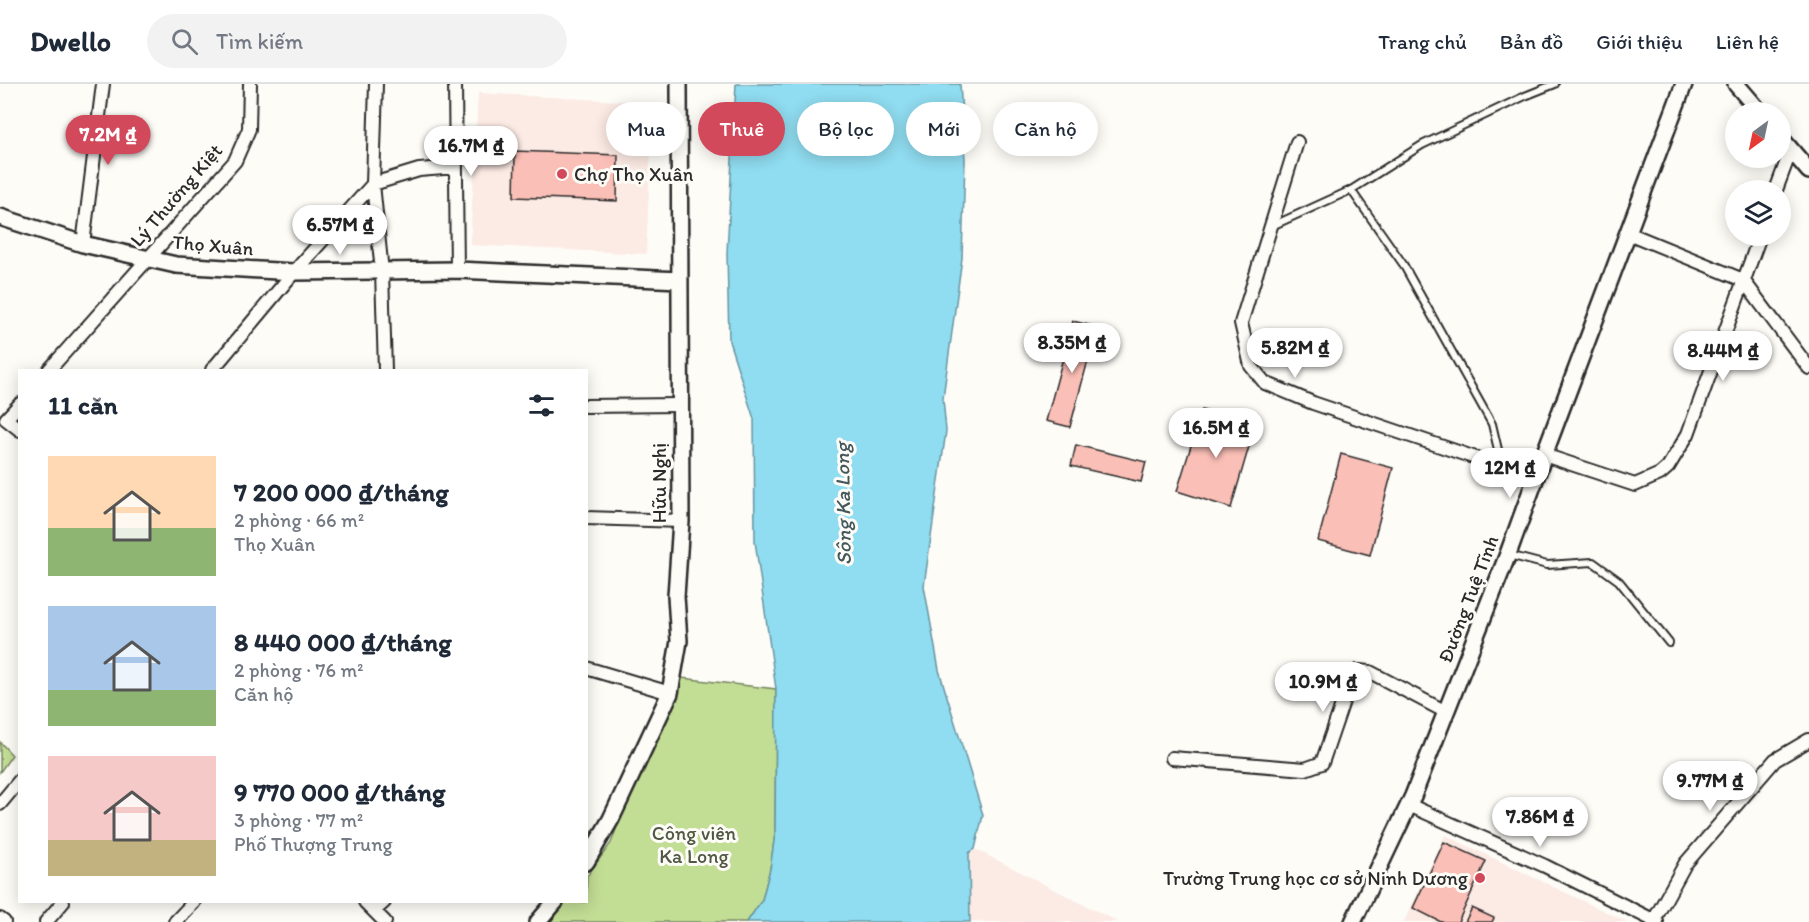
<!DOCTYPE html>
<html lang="vi">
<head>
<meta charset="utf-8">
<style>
  :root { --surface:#fff; --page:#f2f2f3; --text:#1f2937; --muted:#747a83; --line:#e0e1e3; --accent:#d1495b }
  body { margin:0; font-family:Itim,sans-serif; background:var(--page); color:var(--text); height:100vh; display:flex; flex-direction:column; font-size:22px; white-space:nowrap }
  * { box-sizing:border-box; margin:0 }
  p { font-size:20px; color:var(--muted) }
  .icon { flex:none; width:33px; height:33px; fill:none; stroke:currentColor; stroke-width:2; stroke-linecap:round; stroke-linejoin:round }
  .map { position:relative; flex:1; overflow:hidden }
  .drawer { position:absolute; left:18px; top:285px; width:570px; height:534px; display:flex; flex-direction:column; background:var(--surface); border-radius:0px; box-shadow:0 3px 15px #0003 }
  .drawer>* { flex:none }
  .hud { position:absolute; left:606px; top:18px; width:570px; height:54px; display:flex; gap:12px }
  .needle { width:39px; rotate:213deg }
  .tools { position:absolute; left:1725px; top:18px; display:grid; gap:12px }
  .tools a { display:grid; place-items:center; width:66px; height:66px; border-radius:50%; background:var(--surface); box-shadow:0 3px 15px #0003; font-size:30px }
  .price { position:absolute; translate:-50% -51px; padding:0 14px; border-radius:21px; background:#fff; color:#222; font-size:20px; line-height:39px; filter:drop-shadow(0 2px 3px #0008) }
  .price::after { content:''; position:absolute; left:50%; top:36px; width:18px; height:14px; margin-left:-9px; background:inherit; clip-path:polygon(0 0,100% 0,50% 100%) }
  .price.selected { background:var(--accent); color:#fff }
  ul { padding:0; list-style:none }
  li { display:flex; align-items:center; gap:18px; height:150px; padding:0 30px }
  li span { display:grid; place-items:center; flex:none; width:168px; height:120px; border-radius:0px; color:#555 }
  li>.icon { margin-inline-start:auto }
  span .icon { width:72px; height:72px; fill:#fffc; stroke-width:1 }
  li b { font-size:26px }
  h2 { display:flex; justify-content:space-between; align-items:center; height:72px; padding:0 30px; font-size:26px }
  .pill { padding:0 21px; border-radius:27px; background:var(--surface); box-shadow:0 3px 15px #0003; font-size:21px; line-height:54px }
  .pill.selected { background:var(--accent); color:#fff }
  header { display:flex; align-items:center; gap:36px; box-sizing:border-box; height:84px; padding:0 30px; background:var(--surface); border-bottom:2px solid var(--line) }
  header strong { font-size:28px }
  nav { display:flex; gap:33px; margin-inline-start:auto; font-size:21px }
  .search { width:420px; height:54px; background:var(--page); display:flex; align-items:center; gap:15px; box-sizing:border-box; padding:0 21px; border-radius:33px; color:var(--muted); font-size:22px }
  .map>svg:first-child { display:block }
  .built { fill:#fceae4 }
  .green { fill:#c2dd94; stroke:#768460; stroke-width:1.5 }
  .water { fill:#90dcf0; stroke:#6895a1; stroke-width:1.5 }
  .building { fill:#fabfb6; stroke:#2b2b2b; stroke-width:1.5 }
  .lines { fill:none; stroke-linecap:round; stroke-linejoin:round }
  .service-casing { stroke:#2b2b2b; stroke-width:10 }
  .minor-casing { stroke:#2b2b2b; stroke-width:16 }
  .tertiary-casing { stroke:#2b2b2b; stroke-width:20 }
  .service { stroke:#fdfcf7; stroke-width:6 }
  .minor { stroke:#fdfcf7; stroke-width:12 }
  .tertiary { stroke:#fdfcf7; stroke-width:15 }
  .poi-dot { fill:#d1495b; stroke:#fdfcf7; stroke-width:2 }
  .labels { text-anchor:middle; stroke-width:6; stroke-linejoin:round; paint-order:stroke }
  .poi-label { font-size:20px; fill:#2b2b2b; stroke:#fdfcf7; text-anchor:start }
  .street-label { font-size:20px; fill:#2b2b2b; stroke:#fdfcf7 }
  .park-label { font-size:20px; fill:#515845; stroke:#fdfcf7 }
  .water-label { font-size:21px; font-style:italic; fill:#44575c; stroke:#fdfcf7 }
</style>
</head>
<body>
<header>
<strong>Dwello</strong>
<div class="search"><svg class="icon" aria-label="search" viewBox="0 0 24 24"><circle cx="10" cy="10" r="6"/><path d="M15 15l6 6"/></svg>Tìm kiếm</div>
<nav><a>Trang chủ</a><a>Bản đồ</a><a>Giới thiệu</a><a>Liên hệ</a></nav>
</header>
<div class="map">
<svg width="1809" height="838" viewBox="0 0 1809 838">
  <rect width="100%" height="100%" fill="#fdfcf7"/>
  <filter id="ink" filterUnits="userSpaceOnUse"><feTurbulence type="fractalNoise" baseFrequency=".0167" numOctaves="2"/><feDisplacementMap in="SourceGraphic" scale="12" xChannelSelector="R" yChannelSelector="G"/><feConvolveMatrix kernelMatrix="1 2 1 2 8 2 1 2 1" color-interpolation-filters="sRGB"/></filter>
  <g filter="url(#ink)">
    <path class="built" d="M 478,9 L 653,19 L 646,170 L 470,161 Z
      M 1445,751 L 1627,838 L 1404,838 Z
      M 975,765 L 1118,838 L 970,838 L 969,768 Z"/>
    <path class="green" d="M 673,593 L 776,605 L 775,750 L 770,785 L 762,816 L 747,838 L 545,838 L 564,818 L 586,818 L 587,792 L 611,759 Z
      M 0,658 L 12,671 L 0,688 Z"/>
    <path class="water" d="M 736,0 L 960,0 L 965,76 L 962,174 L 943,314 L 946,347 L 924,502 L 939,586 L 983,731 L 975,765 L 969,769 L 970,838 L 747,838 L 762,816 L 770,785 L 775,750 L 776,605 L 755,457 L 754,335 L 729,257 L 727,169 Z"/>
    <path class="building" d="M 515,67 L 618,71 L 617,117 L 514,113 Z
      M 1073,237 L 1097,243 L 1070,343 L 1046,337 Z
      M 1202,326 L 1255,342 L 1231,424 L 1177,407 Z
      M 1076,361 L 1146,378 L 1141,398 L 1071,382 Z
      M 1341,370 L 1393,384 L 1370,471 L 1318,457 Z
      M 1444,758 L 1486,777 L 1458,838 L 1441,838 L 1413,824 Z
      M 1472,824 L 1494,834 L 1492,838 L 1465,838 Z"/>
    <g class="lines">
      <g class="service-casing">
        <path id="service" d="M 1351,106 L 1403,180 L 1492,340 L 1502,383
          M 1272,142 L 1351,106 L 1422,61 L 1525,12 L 1555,0
          M 1509,471 L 1547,481 L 1593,478 L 1619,497 L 1669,559"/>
      </g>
      <g class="minor-casing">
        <path id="minor" d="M 376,0 L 373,100 L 382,188 L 385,286
          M 455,0 L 457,186
          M 1297,58 L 1241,239 L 1251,282 L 1265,299 L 1313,319 L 1535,394
          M 1776,106 L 1791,66
          M 1628,149 L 1743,196 L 1809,284
          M 83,160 L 103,0
          M 49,286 L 235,77 L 249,45 L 250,0
          M 212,286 L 294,188 L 373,100 L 419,86 L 456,83
          M 20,320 L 6,335 L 20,346
          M 586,322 L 680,321
          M 1544,371 L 1635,401 L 1660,390 L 1668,383 L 1688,350 L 1760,152
          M 586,434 L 681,437
          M 586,584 L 670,609
          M 1172,674 L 1305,685 L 1322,679 L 1352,591 L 1358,587 L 1370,588 L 1446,628
          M 0,720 L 20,696
          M 1409,721 L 1545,782 L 1657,838
          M 365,818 L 385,838
          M 374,827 L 384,818
          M 0,835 L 4,838
          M 46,838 L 63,818
          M 175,838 L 194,818
          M 1653,838 L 1685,780 L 1775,676 L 1809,656"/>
      </g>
      <g class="tertiary-casing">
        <path id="tertiary" d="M 1736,0 L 1760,28
          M 1780,53 L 1809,87
          M 0,133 L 83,160 L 176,181 L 294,188 L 457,186 L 680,196
          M 586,778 L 611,735 L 670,609 L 679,557 L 676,512 L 681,437 L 679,0
          M 538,838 L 555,818
          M 1353,838 L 1413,712 L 1508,470 L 1544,371 L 1684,0"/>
      </g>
      <use href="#service" class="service"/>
      <use href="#minor" class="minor"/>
      <use href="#tertiary" class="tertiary"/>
    </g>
  </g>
  <g class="poi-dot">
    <circle cx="562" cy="90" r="6"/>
    <circle cx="1480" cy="794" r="6"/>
  </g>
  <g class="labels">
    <g class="poi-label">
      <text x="574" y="97">Chợ Thọ Xuân</text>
      <text x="1468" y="801" text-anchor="end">Trường Trung học cơ sở Ninh Dương</text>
    </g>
    <g class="street-label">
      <text transform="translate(176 111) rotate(-49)" y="7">Lý Thường Kiệt</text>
      <text transform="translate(213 161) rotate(5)" y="7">Thọ Xuân</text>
      <text transform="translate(659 399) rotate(-90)" y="7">Hữu Nghị</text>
      <text transform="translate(1468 515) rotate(-69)" y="7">Đường Tuệ Tĩnh</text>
    </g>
    <g class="park-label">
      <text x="694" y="756">Công viên<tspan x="694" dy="23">Ka Long</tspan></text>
    </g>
    <g class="water-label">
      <text transform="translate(843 420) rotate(-91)" y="7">Sông Ka Long</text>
    </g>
  </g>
</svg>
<div class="tools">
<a><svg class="needle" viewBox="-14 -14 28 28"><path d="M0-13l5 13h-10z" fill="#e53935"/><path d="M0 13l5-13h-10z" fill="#747a83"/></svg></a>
<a><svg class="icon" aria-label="layers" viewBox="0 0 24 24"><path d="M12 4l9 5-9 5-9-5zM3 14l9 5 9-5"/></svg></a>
</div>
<b class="price selected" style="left:108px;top:82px">7.2M ₫</b>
<b class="price" style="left:471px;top:93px">16.7M ₫</b>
<b class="price" style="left:340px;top:172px">6.57M ₫</b>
<b class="price" style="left:1072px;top:290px">8.35M ₫</b>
<b class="price" style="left:1295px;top:295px">5.82M ₫</b>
<b class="price" style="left:1723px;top:298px">8.44M ₫</b>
<b class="price" style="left:1216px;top:375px">16.5M ₫</b>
<b class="price" style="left:1510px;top:415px">12M ₫</b>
<b class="price" style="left:1323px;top:629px">10.9M ₫</b>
<b class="price" style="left:1710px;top:728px">9.77M ₫</b>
<b class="price" style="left:1540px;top:764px">7.86M ₫</b>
<div class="hud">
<a class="pill">Mua</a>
<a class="pill selected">Thuê</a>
<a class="pill">Bộ lọc</a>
<a class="pill">Mới</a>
<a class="pill">Căn hộ</a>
</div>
<section class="drawer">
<h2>11 căn<svg class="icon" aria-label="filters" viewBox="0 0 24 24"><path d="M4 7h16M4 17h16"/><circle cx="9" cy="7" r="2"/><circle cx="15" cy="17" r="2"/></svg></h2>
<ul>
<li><span style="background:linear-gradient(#ffd9b3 60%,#8fb573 0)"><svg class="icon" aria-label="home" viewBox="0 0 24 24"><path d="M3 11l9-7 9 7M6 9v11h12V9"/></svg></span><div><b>7 200 000 ₫/tháng</b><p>2 phòng · 66 m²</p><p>Thọ Xuân</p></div></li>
<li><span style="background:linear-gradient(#a9c7e8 70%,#8fb573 0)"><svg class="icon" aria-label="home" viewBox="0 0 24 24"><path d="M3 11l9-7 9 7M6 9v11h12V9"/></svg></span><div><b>8 440 000 ₫/tháng</b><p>2 phòng · 76 m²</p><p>Căn hộ</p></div></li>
<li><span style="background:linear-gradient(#f6c9c9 70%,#c2b280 0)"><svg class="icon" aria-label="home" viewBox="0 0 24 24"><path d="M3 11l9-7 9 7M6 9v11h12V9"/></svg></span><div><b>9 770 000 ₫/tháng</b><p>3 phòng · 77 m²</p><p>Phố Thượng Trung</p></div></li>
</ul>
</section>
</div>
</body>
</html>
